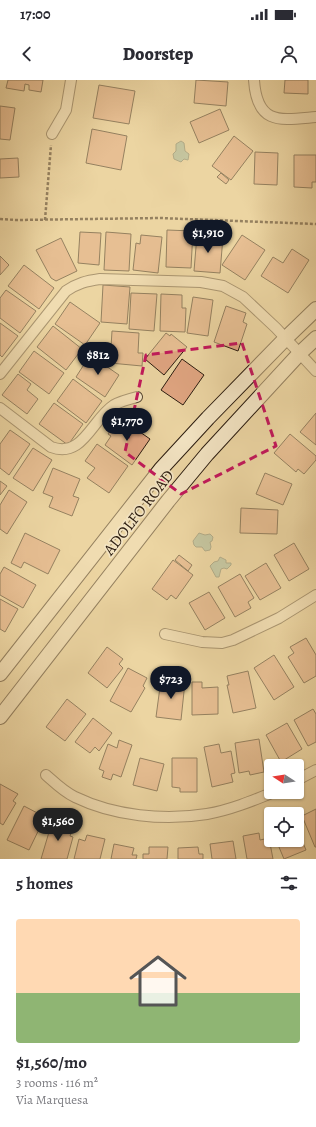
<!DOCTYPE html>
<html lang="en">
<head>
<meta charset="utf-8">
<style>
  :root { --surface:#fff; --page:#f2f2f3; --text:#2b2b33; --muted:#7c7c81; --accent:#111827 }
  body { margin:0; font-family:Alegreya,serif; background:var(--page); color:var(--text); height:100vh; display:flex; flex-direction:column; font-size:15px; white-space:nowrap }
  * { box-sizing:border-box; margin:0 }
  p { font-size:13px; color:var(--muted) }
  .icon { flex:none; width:22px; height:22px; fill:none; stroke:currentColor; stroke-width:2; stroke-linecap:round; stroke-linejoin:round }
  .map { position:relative; height:779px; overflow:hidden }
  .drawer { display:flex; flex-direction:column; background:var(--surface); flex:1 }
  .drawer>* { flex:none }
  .needle { width:26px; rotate:282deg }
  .buttons { position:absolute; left:264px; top:679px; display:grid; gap:8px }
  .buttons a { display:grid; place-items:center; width:40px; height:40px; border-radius:4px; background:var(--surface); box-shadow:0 1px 3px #0004; font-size:20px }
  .price { position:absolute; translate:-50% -34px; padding:0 9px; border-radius:14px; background:var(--accent); color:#fff; font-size:13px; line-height:26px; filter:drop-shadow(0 1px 2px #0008) }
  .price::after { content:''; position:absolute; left:50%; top:24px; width:12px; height:9px; margin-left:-6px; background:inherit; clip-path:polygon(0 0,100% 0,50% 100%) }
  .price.selected { background:#222; color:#fff }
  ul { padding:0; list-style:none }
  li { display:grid; align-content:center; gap:8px; height:212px; padding:0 16px }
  li span { display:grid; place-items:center; height:124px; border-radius:4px; color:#555 }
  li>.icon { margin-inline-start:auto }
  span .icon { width:72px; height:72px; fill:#fffc; stroke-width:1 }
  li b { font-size:17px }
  h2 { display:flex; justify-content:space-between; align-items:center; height:48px; padding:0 16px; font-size:17px }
  .status { display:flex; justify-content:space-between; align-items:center; height:28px; padding:0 20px; background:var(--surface); direction:ltr }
  .status svg { height:11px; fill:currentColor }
  header { display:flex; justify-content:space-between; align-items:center; height:52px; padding:0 16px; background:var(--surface); font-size:18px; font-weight:800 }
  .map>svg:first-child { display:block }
  .water { fill:#99b9a3; stroke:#6d7a68 }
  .building { fill:#e0a581; stroke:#2b1c10 }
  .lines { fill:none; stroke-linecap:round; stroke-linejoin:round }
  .street-casing { stroke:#5b4a35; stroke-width:12 }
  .secondary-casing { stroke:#2b1c10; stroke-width:16 }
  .path { stroke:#2b1c10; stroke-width:2.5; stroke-dasharray:3 2; stroke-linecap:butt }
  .street { stroke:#f3e4c3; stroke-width:10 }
  .secondary { stroke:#f3e4c3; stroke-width:14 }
  .marked { fill:none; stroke:#c2185b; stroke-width:3; stroke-dasharray:8 5; stroke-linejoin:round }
  .labels { text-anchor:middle; stroke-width:3.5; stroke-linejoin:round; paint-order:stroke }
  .street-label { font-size:16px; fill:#2b1c10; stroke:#f3e4c3 }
</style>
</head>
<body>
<div class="status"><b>17:00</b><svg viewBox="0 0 49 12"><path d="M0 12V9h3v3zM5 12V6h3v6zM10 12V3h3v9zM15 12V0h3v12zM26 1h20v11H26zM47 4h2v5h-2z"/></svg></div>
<header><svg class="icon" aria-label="back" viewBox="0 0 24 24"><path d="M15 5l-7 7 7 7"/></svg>Doorstep<svg class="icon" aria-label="person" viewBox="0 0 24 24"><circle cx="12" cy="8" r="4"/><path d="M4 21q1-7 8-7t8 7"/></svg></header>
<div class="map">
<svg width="316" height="779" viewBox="0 0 316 779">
  <rect width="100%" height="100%" fill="#ecd5a3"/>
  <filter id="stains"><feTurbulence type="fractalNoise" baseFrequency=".005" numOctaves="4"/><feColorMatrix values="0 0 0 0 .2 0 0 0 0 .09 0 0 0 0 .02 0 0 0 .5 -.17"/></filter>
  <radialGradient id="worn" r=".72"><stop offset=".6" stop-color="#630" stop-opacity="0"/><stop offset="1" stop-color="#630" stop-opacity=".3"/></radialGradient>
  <path class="water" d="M 181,61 L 184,63 L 185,71 L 189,74 L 188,80 L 184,79 L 181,82 L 174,79 L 173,74 L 176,71 L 176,64 Z
    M 199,453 L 205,455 L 210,454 L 213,457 L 212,461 L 210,462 L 211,467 L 210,470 L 205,471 L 202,467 L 196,467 L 194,465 L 193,461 Z
    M 220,477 L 226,480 L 226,483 L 231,483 L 231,485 L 227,489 L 224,488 L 221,489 L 219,497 L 216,497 L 210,486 L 214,482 L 218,481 Z"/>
  <path class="building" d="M 8,0 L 43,0 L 41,12 L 29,10 L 29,5 L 25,4 L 24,11 L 6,8 Z
    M 196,0 L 228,2 L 226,26 L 194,23 Z
    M 285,0 L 308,0 L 308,14 L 284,13 Z
    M 99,5 L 135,11 L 129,44 L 93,38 Z
    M 0,26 L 15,28 L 10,60 L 0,59 Z
    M 220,29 L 229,50 L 199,63 L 190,42 Z
    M 92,49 L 127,56 L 121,90 L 86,83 Z
    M 234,56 L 253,71 L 231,100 L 212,86 Z
    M 255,72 L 278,73 L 277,105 L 254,104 Z
    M 294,75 L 316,75 L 316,102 L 312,102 L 312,108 L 294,107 Z
    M 18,78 L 19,97 L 0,98 L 0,79 Z
    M 221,93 L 229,100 L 226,104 L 217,97 Z
    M 167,150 L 193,151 L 191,188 L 166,187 Z
    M 80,152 L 101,153 L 99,185 L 78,183 Z
    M 106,152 L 131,154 L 129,191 L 104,190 Z
    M 141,155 L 162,157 L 158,193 L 133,190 L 136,163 L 140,164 Z
    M 197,155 L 223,157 L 220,193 L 194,191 Z
    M 242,155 L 265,170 L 245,200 L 222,185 Z
    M 61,158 L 77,191 L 56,201 L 51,198 L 36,170 Z
    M 292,169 L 309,180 L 288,213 L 261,196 L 273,177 L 283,183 Z
    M 0,176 L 9,185 L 0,195 Z
    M 24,185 L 54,208 L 39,229 L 8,206 Z
    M 103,205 L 130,207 L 127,244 L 101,242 Z
    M 6,210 L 36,231 L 20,253 L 0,238 L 0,218 Z
    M 131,213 L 157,214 L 154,251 L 129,249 Z
    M 161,214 L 182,215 L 182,228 L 186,228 L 185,252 L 160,251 Z
    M 193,217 L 213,220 L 208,256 L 187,253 Z
    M 70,222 L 100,243 L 85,265 L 55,244 Z
    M 226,226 L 246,233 L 243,242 L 247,244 L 238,271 L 214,262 Z
    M 0,243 L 18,256 L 2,277 L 0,275 Z
    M 53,246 L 82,269 L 66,290 L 37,267 Z
    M 112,251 L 139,253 L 138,273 L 143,273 L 142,286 L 110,283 Z
    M 166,253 L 170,256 L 171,254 L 187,267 L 164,295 L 145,279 Z
    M 34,271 L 64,293 L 49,314 L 19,292 Z
    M 90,275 L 119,295 L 105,317 L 76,297 Z
    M 182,279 L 204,295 L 183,325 L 161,310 Z
    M 18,294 L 31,304 L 27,310 L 38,319 L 27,334 L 2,315 Z
    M 73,299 L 102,321 L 86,343 L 57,321 Z
    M 54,323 L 83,344 L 68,365 L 39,344 Z
    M 316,333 L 316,365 L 300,352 Z
    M 117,341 L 124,347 L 127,343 L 150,359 L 132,385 L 105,365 L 111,356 L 108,354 Z
    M 10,350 L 30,364 L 9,395 L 0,388 L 0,364 Z
    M 290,354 L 316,376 L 316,380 L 304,394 L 298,389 L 296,392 L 274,373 Z
    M 97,364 L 128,386 L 109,413 L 87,398 L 95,388 L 85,381 Z
    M 33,368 L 52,380 L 33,411 L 13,398 Z
    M 53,388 L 80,399 L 73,416 L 79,418 L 72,436 L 49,427 L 53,417 L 43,413 Z
    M 265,393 L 292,404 L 283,425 L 256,414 Z
    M 0,401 L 7,406 L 0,415 Z
    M 9,410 L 27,422 L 7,454 L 0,449 L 0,425 Z
    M 241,428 L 278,430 L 277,454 L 240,453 Z
    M 25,453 L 60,470 L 48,494 L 24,482 L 21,488 L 11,483 Z
    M 294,463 L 309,489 L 289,501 L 274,475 Z
    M 179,475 L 192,485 L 188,491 L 175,480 Z
    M 173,480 L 193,495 L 176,519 L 171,515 L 167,520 L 152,509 Z
    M 266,483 L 281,508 L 260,520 L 245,496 Z
    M 4,487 L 36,505 L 23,528 L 0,515 L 0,494 Z
    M 240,494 L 254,518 L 248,522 L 251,528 L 235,537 L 218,507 Z
    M 209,512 L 225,538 L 205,550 L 189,523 Z
    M 0,519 L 18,529 L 5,552 L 0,549 Z
    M 306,558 L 316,575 L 316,596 L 304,603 L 288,577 L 294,573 L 290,567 Z
    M 107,567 L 123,579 L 119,584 L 123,588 L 107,608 L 88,593 Z
    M 274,575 L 294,607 L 274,620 L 254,588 Z
    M 128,588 L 147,598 L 143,606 L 145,608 L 131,632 L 110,621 Z
    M 248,591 L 256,628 L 233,633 L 227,605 L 229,605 L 227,596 Z
    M 164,600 L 185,602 L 181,640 L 156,637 L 160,607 L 163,608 Z
    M 192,602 L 202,602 L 202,608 L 218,607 L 218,634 L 192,635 Z
    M 67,619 L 86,634 L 65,661 L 46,647 Z
    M 313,629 L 316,634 L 316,662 L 308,666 L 294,640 Z
    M 93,638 L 112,653 L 99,671 L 95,667 L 90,673 L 75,662 Z
    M 287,643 L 302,669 L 281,682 L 266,655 Z
    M 259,659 L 264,692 L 250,695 L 249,691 L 239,693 L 235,663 Z
    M 119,660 L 132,665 L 121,697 L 113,694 L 111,700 L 102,697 L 104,691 L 99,689 L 108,664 L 117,668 Z
    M 219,664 L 221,673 L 231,671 L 235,693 L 231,694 L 233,702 L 212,707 L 204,667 Z
    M 140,678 L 164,684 L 157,711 L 133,705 Z
    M 172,678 L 197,678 L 197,712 L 180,712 L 180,708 L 172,707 Z
    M 0,704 L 18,714 L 13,721 L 16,723 L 3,745 L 0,743 Z
    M 24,726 L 45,737 L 29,770 L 7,760 Z
    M 316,729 L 316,767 L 315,767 L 302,736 Z
    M 52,742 L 73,748 L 70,756 L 73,757 L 67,779 L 41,779 Z
    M 297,748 L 306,770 L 284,779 L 276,760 L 297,760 Z
    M 259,753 L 260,760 L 269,758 L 273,779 L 247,779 L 243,756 Z
    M 87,755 L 105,759 L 100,779 L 74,779 L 79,759 L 85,761 Z
    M 233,761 L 236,779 L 212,779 L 210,764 Z
    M 114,764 L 134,768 L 132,775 L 137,775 L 136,779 L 111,779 Z
    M 149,767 L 168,767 L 167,779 L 143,779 L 143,774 L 149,774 Z
    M 198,767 L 199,774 L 203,774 L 203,779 L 178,779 L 178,768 Z"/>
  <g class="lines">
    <g class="street-casing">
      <path id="street" d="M 254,0 C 257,46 281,40 316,37
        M 52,54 L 66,30 L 71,0
        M 0,294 L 66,211 C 78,203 86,201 100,199 L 201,202 L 223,206 L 243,217 L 276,248 L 316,291
        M 0,328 L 51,367 C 83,379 92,339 114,325 C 121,321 129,319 137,317
        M 165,554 L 202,562 L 222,563 L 233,560 L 279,538 L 316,515
        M 46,695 C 55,703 64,712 75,717 C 114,736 164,741 207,734 C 230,730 252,721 274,712
        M 297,700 L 316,690"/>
    </g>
    <g class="secondary-casing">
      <path id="secondary" d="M 0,594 L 161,389 L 208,338 L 286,258 L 316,229
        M 0,637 L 168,421 L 207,374 L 300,273 L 316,258"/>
    </g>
    <path class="path" d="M 0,139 L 16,140 L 160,138 L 316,144
      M 45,140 L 51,65"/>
    <use href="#street" class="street"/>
    <use href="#secondary" class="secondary"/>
  </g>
  <path d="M0 0H316V779H0ZM 242,263 L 276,366 L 181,414 L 125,372 L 146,275 Z" fill="#ecd5a3" fill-opacity=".55" fill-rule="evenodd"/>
  <path class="marked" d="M 242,263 L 276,366 L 181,414 L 125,372 L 146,275 Z"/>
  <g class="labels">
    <g class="street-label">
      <text transform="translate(138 432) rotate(-52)" y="6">ADOLFO ROAD</text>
    </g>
  </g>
  <rect width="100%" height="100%" filter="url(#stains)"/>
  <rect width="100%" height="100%" fill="url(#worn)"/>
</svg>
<div class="buttons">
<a><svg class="needle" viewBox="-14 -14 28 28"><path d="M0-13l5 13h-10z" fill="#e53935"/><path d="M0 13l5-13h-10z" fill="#7c7c81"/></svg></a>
<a><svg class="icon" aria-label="locate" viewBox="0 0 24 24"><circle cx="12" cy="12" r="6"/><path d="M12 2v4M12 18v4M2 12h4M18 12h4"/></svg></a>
</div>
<b class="price" style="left:208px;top:174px">$1,910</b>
<b class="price" style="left:98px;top:296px">$812</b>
<b class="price" style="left:127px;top:362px">$1,770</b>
<b class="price" style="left:171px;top:620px">$723</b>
<b class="price selected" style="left:58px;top:762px">$1,560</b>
</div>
<section class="drawer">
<h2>5 homes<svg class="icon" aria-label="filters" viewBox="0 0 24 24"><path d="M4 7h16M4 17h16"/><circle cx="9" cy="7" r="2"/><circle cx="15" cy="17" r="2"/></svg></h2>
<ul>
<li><span style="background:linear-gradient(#ffd9b3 60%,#8fb573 0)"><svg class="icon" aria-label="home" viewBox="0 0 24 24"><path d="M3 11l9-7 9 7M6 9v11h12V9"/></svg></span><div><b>$1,560/mo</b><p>3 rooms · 116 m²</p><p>Via Marquesa</p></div></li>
</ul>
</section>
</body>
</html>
